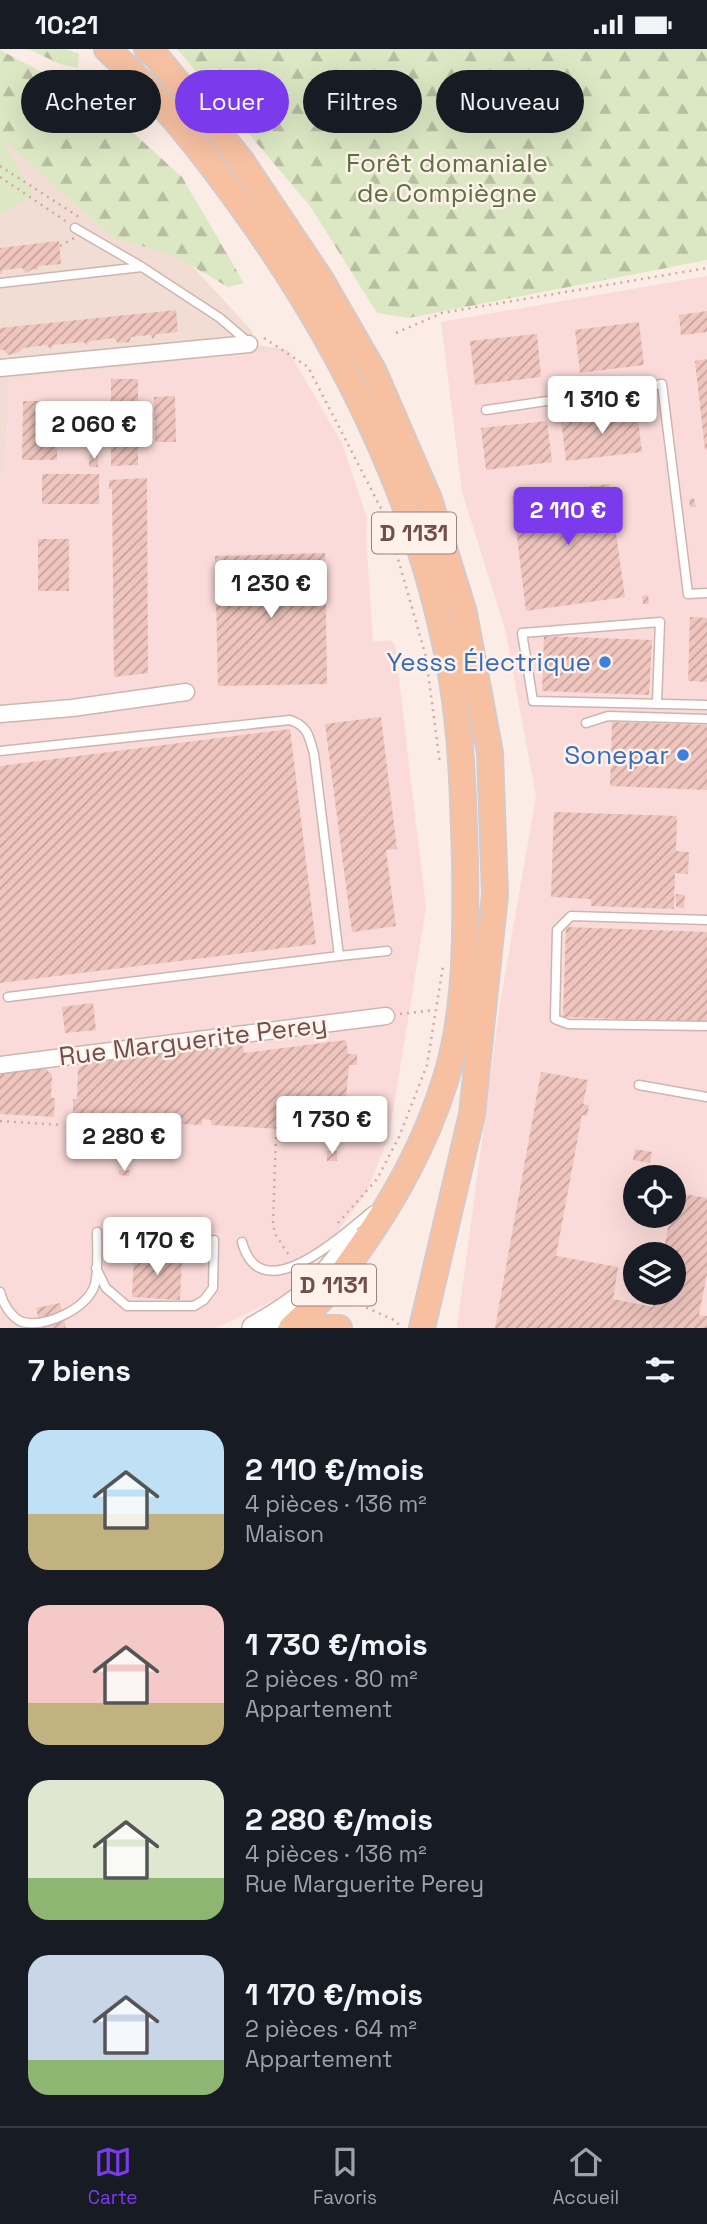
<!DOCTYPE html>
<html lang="fr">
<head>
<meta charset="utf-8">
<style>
  :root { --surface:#171b24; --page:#20242c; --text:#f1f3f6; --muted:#9ea1a6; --line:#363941; --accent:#7c3aed }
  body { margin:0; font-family:"Space Grotesk",sans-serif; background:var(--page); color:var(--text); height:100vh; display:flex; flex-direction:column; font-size:26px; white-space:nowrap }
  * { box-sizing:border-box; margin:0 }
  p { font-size:23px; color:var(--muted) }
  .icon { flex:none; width:38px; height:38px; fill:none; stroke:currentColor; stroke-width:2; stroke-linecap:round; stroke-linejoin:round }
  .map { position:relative; height:1279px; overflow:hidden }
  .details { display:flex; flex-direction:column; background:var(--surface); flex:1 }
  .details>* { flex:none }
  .banner { position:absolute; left:21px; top:21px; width:665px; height:63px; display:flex; gap:14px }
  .buttons { position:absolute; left:623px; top:1116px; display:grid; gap:14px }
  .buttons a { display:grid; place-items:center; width:63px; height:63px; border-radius:50%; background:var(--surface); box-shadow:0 7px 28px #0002; font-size:35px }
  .price { position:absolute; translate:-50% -60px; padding:0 16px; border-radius:7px; background:#fff; color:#222; font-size:23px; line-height:46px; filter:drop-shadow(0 2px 4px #0008) }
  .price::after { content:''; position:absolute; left:50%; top:42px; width:21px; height:16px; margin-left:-10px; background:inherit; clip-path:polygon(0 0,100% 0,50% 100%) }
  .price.current { background:var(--accent); color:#fff }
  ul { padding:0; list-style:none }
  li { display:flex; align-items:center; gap:21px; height:175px; padding:0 28px }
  li span { display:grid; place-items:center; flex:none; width:196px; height:140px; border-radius:21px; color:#555 }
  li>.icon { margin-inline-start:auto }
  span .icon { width:84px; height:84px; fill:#fffc; stroke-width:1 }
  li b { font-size:30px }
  h2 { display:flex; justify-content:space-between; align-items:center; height:84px; padding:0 28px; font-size:30px }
  .pill { padding:0 24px; border-radius:32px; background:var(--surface); box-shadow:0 7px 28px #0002; font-size:24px; line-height:63px }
  .pill.current { background:var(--accent); color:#fff }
  .status { display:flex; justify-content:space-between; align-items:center; height:49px; padding:0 35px; background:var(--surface); direction:ltr }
  .status svg { height:19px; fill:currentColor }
  .tab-bar { display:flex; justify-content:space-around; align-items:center; height:98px; border-top:2px solid var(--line); background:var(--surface); font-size:19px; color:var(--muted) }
  .tab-bar a { display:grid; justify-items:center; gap:4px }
  .tab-bar .current { color:var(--accent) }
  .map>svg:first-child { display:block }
  .residential { fill:#f2ddd4 }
  .commercial { fill:#fbdbd9; fill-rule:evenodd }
  .grass { fill:#dce8c4 }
  .forest { fill:url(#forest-firs) }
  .building { fill:url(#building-hatch) }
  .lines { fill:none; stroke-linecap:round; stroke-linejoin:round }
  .lane-casing { stroke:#ceb5af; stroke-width:11 }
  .street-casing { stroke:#ceb5af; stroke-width:19 }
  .secondary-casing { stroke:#d3b5ae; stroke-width:26 }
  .primary-casing { stroke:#d5cac9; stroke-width:28 }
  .path { stroke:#d4a8a1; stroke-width:2.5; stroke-dasharray:2 5; stroke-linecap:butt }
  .lane { stroke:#fff; stroke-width:8 }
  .street { stroke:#fff; stroke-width:16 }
  .secondary { stroke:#fff; stroke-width:23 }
  .primary { stroke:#f6c0a1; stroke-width:24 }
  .shop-dot { fill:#3f7fe0; stroke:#fef2eb; stroke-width:2.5 }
  .labels { text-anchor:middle; stroke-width:5; stroke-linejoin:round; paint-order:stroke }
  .shield { fill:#fef2eb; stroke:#9c807c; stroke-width:2 }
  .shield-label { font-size:24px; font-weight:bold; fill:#724f4c }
  .park-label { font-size:26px; fill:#5d7241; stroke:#fef2eb }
  .shop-label { font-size:26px; fill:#366cbe; stroke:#fef2eb; text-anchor:end }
  .street-label { font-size:26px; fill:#724f4c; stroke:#fef2eb }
</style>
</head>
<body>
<div class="status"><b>10:21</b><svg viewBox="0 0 49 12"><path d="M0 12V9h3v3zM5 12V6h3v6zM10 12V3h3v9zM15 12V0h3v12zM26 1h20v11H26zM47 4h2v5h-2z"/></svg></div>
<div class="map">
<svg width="707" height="1279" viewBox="0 0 707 1279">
  <defs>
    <pattern id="forest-firs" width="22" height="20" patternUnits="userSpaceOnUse" patternTransform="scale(1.75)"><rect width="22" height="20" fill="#dce8c4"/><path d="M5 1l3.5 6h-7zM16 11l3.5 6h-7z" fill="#b7bea1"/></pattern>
    <pattern id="building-hatch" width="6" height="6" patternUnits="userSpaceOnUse" patternTransform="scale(1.75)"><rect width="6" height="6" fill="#efc5be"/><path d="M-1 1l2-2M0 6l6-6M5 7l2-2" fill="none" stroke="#c6a29d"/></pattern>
  </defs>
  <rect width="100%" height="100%" fill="#fbede5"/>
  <path class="residential" d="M 0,9 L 253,283 L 250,295 L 288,301 L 10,331 L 5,423 L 0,424 Z"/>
  <path class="commercial" d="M 707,227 L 707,1279 L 457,1279 L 500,955 L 536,747 L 505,580 L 462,443 L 441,273 ZM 635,1129 L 674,1129 L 674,1167 L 635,1167 ZM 635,1206 L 674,1206 L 674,1244 L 635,1244 Z
    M 288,301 L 342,394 L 367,469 L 366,486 L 373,593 L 391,591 L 395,596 L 426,859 L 389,1087 L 366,1144 L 305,1227 L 283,1247 L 216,1279 L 0,1279 L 0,424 L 5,423 L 10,331 Z"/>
  <path class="grass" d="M 2,89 L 33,146 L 0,164 L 0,91 Z"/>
  <path class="forest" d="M 28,0 L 66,0 L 79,5 L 78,19 L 60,15 Z
    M 177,0 L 707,0 L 707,211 L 409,269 L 377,264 L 310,157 Z
    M 0,1 L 99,53 L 182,128 L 244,234 L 228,238 L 175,207 L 113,188 L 0,88 Z"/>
  <path class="building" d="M 59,192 L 61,215 L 39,217 L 37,221 L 33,220 L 26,224 L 22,219 L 3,221 L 0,226 L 0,199 Z
    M 176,261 L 178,283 L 156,285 L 153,290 L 150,286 L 131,288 L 129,293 L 118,294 L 114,289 L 90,292 L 86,297 L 84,293 L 53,296 L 51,301 L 47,296 L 23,299 L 20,303 L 8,306 L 4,301 L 0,301 L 0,279 Z
    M 707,262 L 707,283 L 681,286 L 679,266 Z
    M 639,273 L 644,316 L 580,324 L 575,281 Z
    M 537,285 L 541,328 L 475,336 L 470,292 Z
    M 707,310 L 707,401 L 705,401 L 695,312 Z
    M 111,330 L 138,330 L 138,416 L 111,417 Z
    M 175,347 L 176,393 L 155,393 L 154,348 Z
    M 23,352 L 57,352 L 57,411 L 22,411 Z
    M 637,362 L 642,403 L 566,412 L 561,371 Z
    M 547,372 L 552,413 L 486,421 L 481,379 Z
    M 89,406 L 98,406 L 98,418 L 89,418 Z
    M 42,425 L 99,425 L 99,455 L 42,455 Z
    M 147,429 L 148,624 L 114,628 L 112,440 L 109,440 L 109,431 Z
    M 609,435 L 625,548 L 526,562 L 512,447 Z
    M 694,449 L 696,458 L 690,458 L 689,450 Z
    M 38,490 L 69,490 L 69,542 L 38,542 Z
    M 325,504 L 327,635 L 218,637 L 215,507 Z
    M 648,546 L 649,555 L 643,555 L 642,547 Z
    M 690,568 L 707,569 L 707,633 L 688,632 Z
    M 544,587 L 652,591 L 649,646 L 542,642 Z
    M 381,668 L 397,800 L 386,801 L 396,877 L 352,883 L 325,675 Z
    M 612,673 L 707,676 L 707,741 L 610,737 Z
    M 290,680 L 316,895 L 0,934 L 0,717 Z
    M 554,763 L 677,767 L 676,802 L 689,803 L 688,825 L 675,824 L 674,860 L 591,857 L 591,850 L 551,848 Z
    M 676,845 L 685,846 L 684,859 L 676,858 Z
    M 566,878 L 707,883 L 707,973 L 563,968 Z
    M 93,954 L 96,981 L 65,984 L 62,958 Z
    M 346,991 L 348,1005 L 357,1005 L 357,1016 L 349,1016 L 346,1049 L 336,1080 L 298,1078 L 298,1081 L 211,1076 L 211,1071 L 202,1070 L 202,1076 L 73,1069 L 73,1050 L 77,1050 L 78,1020 L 84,1014 L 243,993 L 244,1004 Z
    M 45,1019 L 52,1026 L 51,1049 L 55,1049 L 54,1068 L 0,1065 L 0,1024 Z
    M 541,1023 L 588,1031 L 583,1055 L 589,1056 L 587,1067 L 582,1066 L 556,1207 L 618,1218 L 613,1250 L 653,1258 L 655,1244 L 674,1244 L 674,1206 L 663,1206 L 670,1167 L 674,1167 L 674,1143 L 707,1149 L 707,1225 L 699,1266 L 707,1267 L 707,1279 L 495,1279 Z
    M 635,1100 L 652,1103 L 650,1114 L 633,1111 Z
    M 327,1102 L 337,1102 L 337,1112 L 327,1112 Z
    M 119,1121 L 130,1121 L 129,1127 L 119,1126 Z
    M 134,1205 L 182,1208 L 180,1251 L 132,1248 Z
    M 60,1254 L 66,1279 L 41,1279 L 36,1259 Z"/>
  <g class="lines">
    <g class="lane-casing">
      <path id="lane" d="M 75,179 L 142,218
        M 0,234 L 142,218 L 220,269 L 248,293
        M 486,361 L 662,335 L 688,545 L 707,544
        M 657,653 L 660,573 L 522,584 L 533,652 L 707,656
        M 586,674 L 608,667 L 707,670
        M 0,702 L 290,671 C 308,677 309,687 314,705 L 339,907 L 8,948
        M 707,871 L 571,867 L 557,881 L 555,970 L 568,975 L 707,977
        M 339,907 L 387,902
        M 639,1036 L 707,1048
        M 242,1193 C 261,1263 342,1186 372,1162
        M 96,1219 L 106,1239 L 127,1257 L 194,1257 L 204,1251 L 213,1239 L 214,1191
        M 0,1243 C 3,1255 11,1268 22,1273 C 46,1279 85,1260 94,1238 C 99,1226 97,1197 97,1183"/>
    </g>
    <g class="street-casing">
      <path id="street" d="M 0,319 L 249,295
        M 0,665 L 72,659 L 186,643
        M 0,1016 L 386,967"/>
    </g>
    <g class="secondary-casing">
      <path id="secondary" d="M 254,1279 C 301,1253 321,1235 352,1191"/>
    </g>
    <g class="primary-casing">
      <path id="primary" d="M 107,0 C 157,45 198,97 238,152 C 340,292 421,453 451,625 C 462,688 463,748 465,811 C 466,882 467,964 445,1032 C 425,1096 392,1155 353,1209 C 344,1221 337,1234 327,1244 C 316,1256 303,1267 291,1279
        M 147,0 L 156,7 L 240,110 L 321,231 L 374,323 L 429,450 L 464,564 L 490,704 L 495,846 L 472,1065 L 422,1279
        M 307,1279 L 339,1279"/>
    </g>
    <path class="path" d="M 0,117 L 79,168
      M 0,128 L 67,173
      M 60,197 L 74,189
      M 396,284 L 442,264 L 707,219
      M 264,289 L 308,318 L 387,471 L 426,608 L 440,715
      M 400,965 L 435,961
      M 0,1072 L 62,1076
      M 276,1088 L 273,1175 L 275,1185 L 289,1206
      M 338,1174 L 377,1130 L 399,1088 L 427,1016 L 443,917
      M 347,1250 L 394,1271 L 402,1279"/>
    <use href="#lane" class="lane"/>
    <use href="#street" class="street"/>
    <use href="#secondary" class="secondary"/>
    <use href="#primary" class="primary"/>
  </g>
  <g class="shop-dot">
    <circle cx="605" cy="613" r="7"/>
    <circle cx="683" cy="706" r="7"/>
  </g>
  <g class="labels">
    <g class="shield">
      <rect x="372" y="463.5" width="84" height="41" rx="5"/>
      <rect x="292" y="1215.5" width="84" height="41" rx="5"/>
    </g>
    <g class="shield-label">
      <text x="414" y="492">D 1131</text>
      <text x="334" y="1244">D 1131</text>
    </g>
    <g class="park-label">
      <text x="447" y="123">Forêt domaniale<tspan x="447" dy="30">de Compiègne</tspan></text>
    </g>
    <g class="shop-label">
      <text x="591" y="622">Yesss Électrique</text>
      <text x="669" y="715">Sonepar</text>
    </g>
    <g class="street-label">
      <text transform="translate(193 991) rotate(-7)" y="9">Rue Marguerite Perey</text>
    </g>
  </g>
</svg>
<div class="buttons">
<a><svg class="icon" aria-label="locate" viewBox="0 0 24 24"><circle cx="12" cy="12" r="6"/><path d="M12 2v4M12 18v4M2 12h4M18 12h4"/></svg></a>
<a><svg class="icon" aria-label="layers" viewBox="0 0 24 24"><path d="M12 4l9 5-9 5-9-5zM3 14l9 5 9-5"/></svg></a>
</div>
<b class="price" style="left:602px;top:387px">1 310 €</b>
<b class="price" style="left:94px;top:412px">2 060 €</b>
<b class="price current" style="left:568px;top:498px">2 110 €</b>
<b class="price" style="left:271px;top:571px">1 230 €</b>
<b class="price" style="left:332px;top:1107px">1 730 €</b>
<b class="price" style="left:124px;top:1124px">2 280 €</b>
<b class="price" style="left:157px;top:1228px">1 170 €</b>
<div class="banner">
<a class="pill">Acheter</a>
<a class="pill current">Louer</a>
<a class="pill">Filtres</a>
<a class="pill">Nouveau</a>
</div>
</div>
<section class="details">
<h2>7 biens<svg class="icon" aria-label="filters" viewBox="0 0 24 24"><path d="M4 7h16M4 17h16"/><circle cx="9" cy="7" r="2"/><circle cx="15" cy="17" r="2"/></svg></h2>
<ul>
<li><span style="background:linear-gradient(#bfe0f5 60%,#c2b280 0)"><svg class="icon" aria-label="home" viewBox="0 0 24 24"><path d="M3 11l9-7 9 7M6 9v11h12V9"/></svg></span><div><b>2 110 €/mois</b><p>4 pièces · 136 m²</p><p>Maison</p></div></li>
<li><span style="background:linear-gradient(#f6c9c9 70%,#c2b280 0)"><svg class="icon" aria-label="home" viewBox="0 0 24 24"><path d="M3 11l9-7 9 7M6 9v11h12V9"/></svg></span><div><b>1 730 €/mois</b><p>2 pièces · 80 m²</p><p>Appartement</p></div></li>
<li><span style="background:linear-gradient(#dfe7d0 70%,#8fb573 0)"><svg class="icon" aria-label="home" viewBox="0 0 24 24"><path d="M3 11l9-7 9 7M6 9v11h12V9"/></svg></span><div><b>2 280 €/mois</b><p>4 pièces · 136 m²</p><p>Rue Marguerite Perey</p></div></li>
<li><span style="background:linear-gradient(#c9d6e8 75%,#8fb573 0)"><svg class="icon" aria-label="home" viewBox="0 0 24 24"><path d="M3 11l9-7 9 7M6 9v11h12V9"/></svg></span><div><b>1 170 €/mois</b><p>2 pièces · 64 m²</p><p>Appartement</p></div></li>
</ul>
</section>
<nav class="tab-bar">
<a class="current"><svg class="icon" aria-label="map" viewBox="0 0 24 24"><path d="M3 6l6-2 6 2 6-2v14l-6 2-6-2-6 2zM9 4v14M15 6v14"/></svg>Carte</a>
<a><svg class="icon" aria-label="saved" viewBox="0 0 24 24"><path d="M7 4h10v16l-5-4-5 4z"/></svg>Favoris</a>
<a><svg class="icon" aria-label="home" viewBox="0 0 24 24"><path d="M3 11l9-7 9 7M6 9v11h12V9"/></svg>Accueil</a>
</nav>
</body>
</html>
